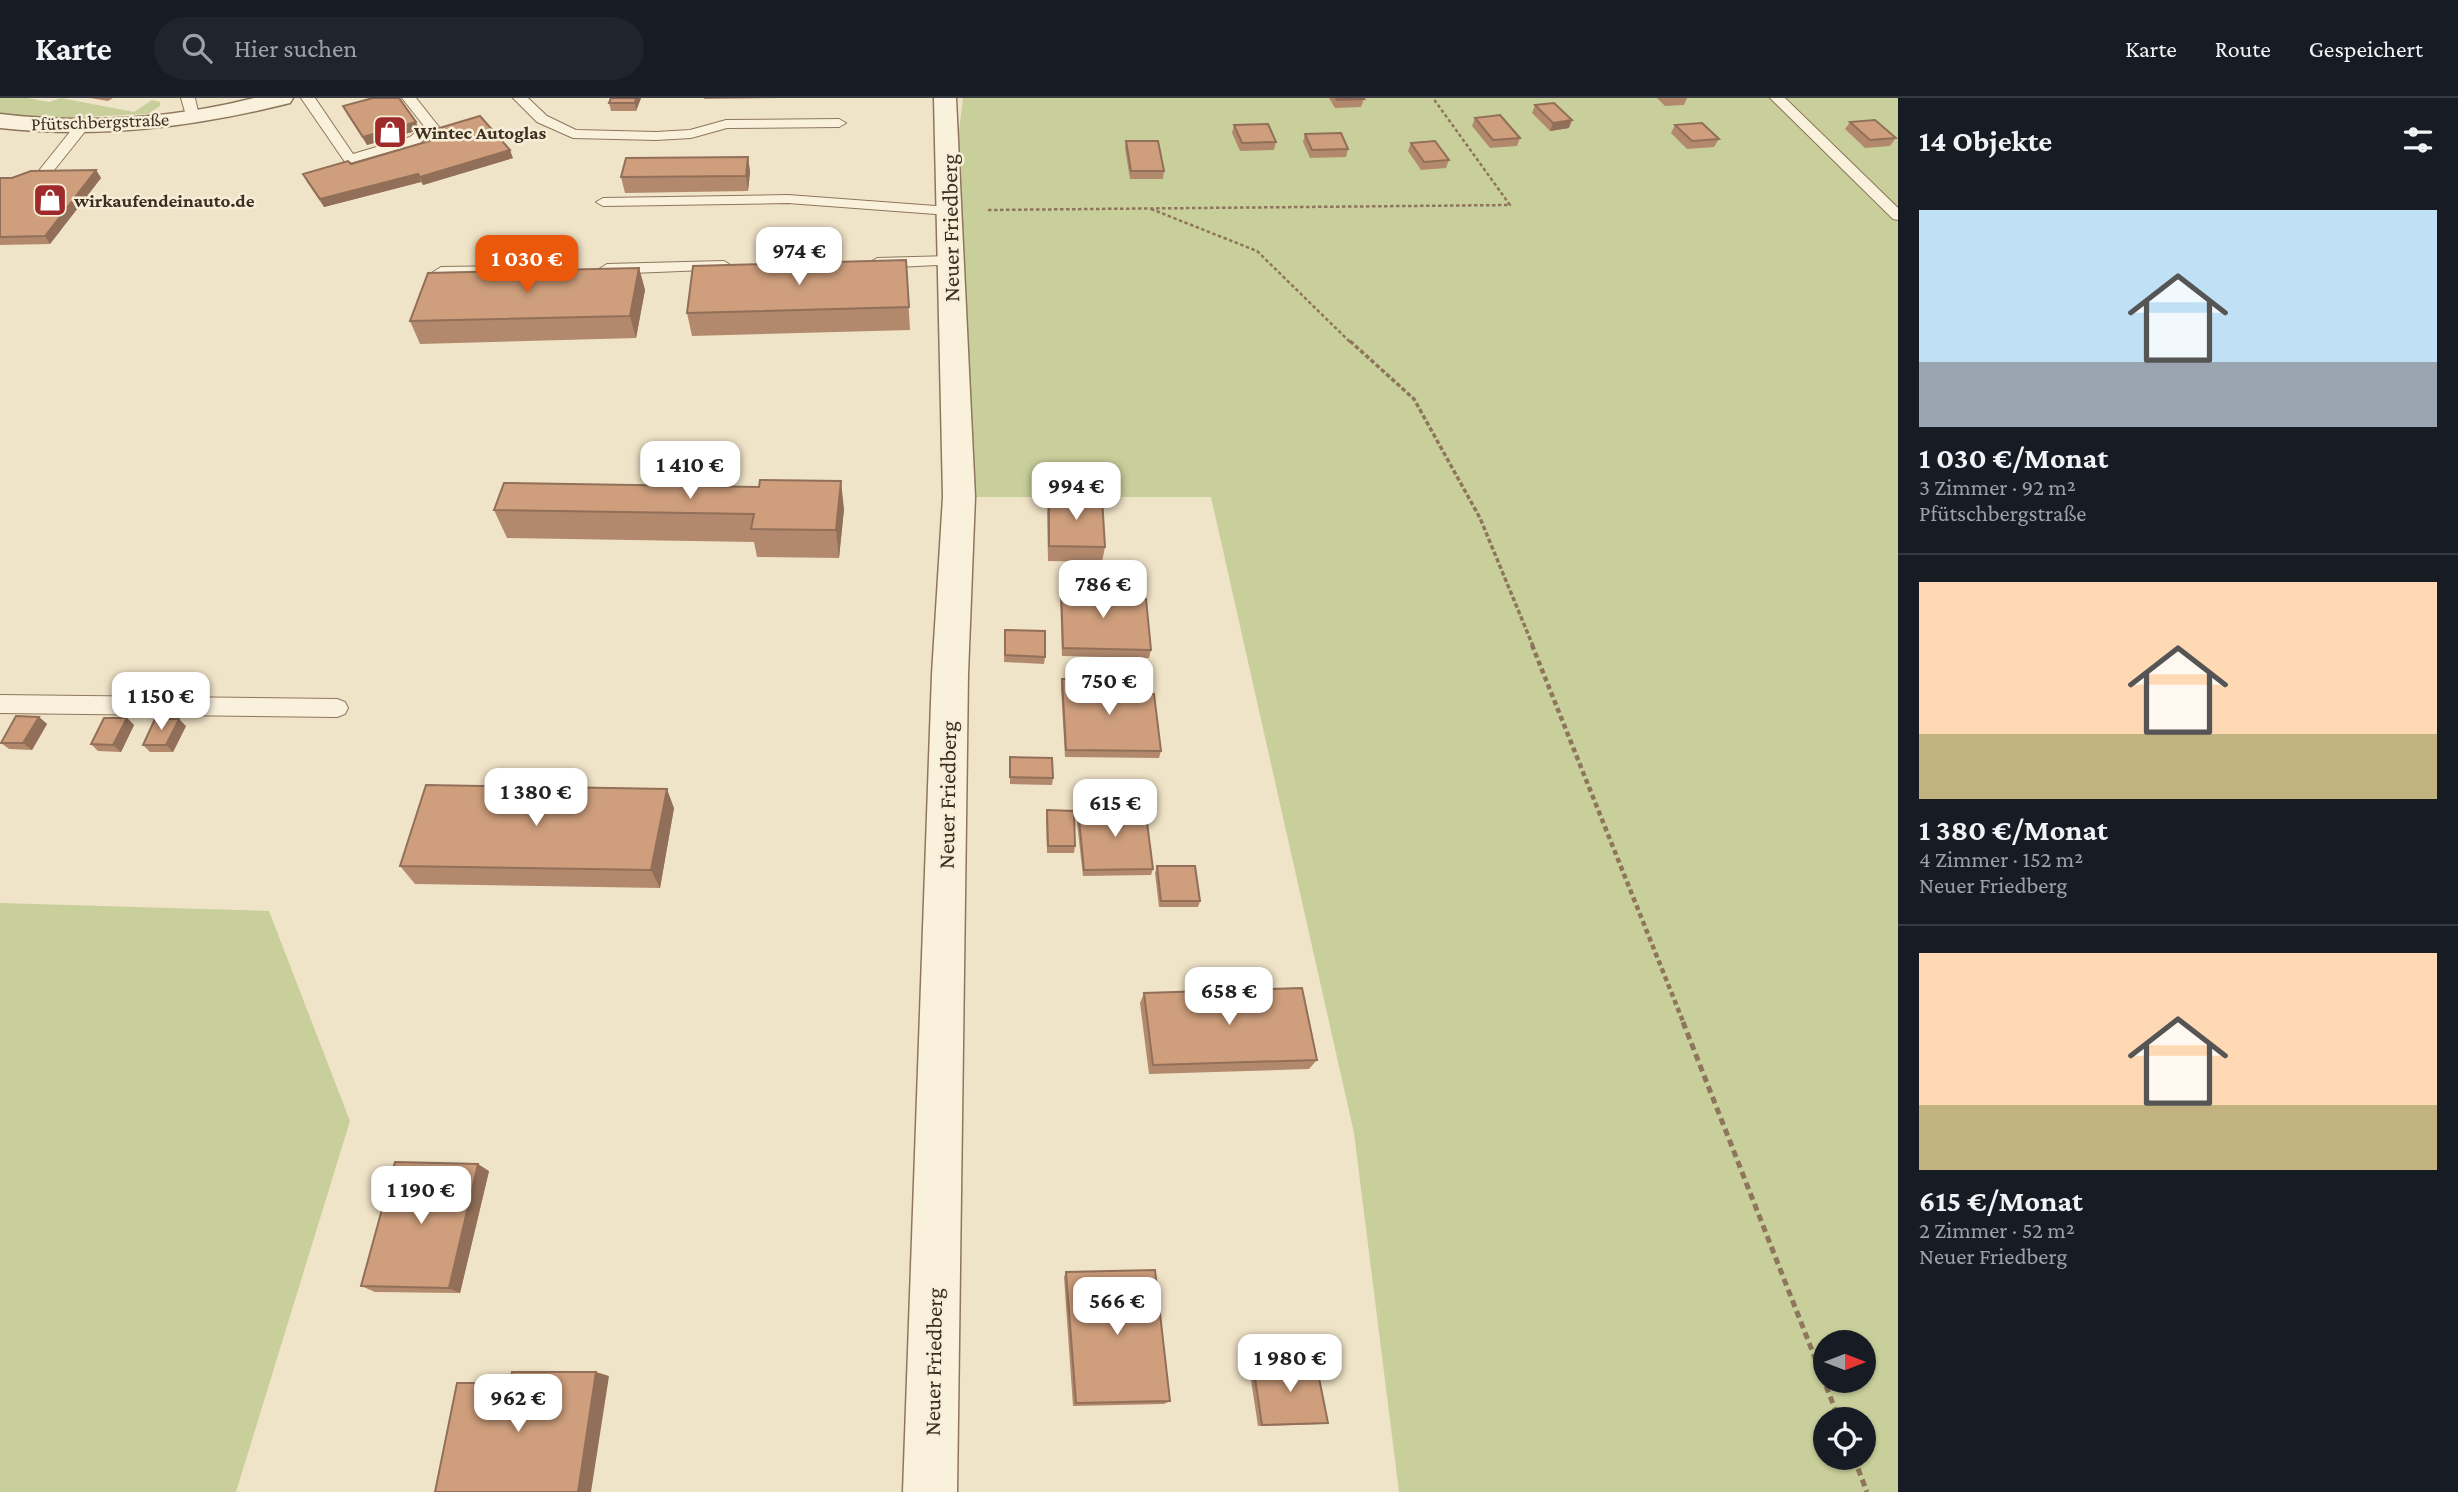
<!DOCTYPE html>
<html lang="de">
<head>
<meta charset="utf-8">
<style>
  :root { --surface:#171b24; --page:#20242c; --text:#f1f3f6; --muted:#9ea1a6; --line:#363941; --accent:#ea580c }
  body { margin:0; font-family:"Crimson Pro",serif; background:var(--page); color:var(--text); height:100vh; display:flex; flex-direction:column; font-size:26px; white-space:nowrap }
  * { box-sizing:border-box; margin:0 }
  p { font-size:23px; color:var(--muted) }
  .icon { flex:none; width:38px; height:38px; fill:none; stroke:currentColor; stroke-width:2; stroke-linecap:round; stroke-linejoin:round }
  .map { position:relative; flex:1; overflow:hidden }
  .panel { display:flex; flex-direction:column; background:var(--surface); width:560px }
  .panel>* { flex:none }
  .needle { width:46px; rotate:90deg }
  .buttons { position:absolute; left:1813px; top:1232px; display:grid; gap:14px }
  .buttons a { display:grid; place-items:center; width:63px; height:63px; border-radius:50%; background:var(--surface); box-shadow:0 2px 5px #0004; font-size:35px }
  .price { position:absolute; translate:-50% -60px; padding:0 16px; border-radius:14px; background:#fff; color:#222; font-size:23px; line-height:46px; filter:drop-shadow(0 2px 4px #0008) }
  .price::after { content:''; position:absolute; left:50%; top:42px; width:21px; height:16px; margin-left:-10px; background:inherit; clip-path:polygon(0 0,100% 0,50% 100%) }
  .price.selected { background:var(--accent); color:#fff }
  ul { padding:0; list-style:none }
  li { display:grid; align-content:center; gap:14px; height:371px; padding:0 21px }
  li+li { border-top:2px solid var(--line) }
  li span { display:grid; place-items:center; height:217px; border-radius:0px; color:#555 }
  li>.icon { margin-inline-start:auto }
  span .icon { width:126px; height:126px; fill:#fffc; stroke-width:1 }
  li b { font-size:30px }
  h2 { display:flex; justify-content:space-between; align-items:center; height:84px; padding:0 21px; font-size:30px }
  header { display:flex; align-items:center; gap:42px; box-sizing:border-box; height:98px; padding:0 35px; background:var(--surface); border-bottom:2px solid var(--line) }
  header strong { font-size:33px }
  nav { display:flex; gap:38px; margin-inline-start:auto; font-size:24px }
  .search { width:490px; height:63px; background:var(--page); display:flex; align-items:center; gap:18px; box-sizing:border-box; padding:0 24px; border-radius:38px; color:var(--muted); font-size:26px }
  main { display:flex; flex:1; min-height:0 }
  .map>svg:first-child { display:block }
  .green { fill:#c9cf9b; fill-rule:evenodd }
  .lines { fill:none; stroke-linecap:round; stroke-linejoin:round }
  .lane-casing { stroke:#8d765c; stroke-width:2 }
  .street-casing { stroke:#8d765c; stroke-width:3 }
  .path-far3 { stroke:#8d765c; stroke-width:2.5; stroke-dasharray:3.5 2.5; stroke-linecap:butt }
  .path-far2 { stroke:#8d765c; stroke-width:3.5; stroke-dasharray:4.5 2.5; stroke-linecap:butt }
  .path-far1 { stroke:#8d765c; stroke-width:4.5; stroke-dasharray:5 3.5; stroke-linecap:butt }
  .path { stroke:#8d765c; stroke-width:5; stroke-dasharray:7 4.5; stroke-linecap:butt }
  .lane { fill:#faf1dc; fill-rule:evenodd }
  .street { fill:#faf1dc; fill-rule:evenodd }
  .wall { fill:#b2896c }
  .shaded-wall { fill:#916f58 }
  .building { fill:#cf9f7d; stroke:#916f58; stroke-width:2 }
  .labels { text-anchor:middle; stroke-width:5; stroke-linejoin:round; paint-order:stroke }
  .far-street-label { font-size:19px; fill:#3d2e20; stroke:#f7eed8 }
  .far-poi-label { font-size:19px; font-weight:bold; fill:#3d2e20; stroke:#f7eed8; text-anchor:start }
  .street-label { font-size:23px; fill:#3d2e20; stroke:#f7eed8 }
</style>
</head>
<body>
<header>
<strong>Karte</strong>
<div class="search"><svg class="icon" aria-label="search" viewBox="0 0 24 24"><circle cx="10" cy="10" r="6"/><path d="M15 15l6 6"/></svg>Hier suchen</div>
<nav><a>Karte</a><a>Route</a><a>Gespeichert</a></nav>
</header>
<main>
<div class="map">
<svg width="1898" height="1394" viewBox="0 0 1898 1394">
  <rect width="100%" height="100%" fill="#f0e4c8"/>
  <path class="green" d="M 0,0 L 27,0 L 49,4 L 61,0 L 134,14 L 152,2 L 160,4 L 160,8 L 148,16 L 52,20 L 0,15 Z
    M 963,0 L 1898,0 L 1898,1394 L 1399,1394 L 1354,1035 L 1211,399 L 959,399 L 949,113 ZM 1825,1244 L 1864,1244 L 1864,1283 L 1825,1283 ZM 1825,1321 L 1864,1321 L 1864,1360 L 1825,1360 Z
    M 0,805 L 269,813 L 350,1023 L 236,1394 L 0,1394 Z"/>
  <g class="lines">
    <g class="lane-casing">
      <path id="lane" d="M 181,0 L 195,0 L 199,18 L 197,21 L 187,21 Z
        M 301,0 L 315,0 L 353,56 L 410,39 L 424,28 L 402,0 L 416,0 L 439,29 L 420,45 L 350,65 L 345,64 Z
        M 513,0 L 528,0 L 547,18 L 576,32 L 656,34 L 690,32 L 726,22 L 839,21 L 846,25 L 839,29 L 727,30 L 691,40 L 656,42 L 573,40 L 537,24 Z
        M 1770,0 L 1785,0 L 1898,110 L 1898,122 L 1893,121 Z
        M 82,24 L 89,28 L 87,31 L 51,76 L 41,76 L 39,73 L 41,70 L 77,25 Z
        M 788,97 L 949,109 L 956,113 L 949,117 L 788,105 L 603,108 L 596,104 L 603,100 Z
        M 951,158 L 959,163 L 957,166 L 877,170 L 869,165 L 877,160 Z
        M 724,163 L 732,168 L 730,171 L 607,176 L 599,171 L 607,166 Z
        M 510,168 L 518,173 L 516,176 L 441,179 L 433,174 L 441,169 Z
        M 0,597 L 337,601 L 345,604 L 348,610 L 345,616 L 337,619 L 0,615 Z"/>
    </g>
    <g class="street-casing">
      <path id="street" d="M 254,0 L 293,0 L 290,5 C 194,29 99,41 0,30 L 0,16 C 85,26 171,21 254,0 Z
        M 934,0 L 956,0 L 975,399 L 968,576 L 957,1394 L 903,1394 L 932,576 L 943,399 Z"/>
    </g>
    <path class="path-far3" d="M 1151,111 L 1257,153 L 1351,245
      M 988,112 L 1510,107 L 1433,0"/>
    <path class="path-far2" d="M 1350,243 L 1414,301 L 1480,420 L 1533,548"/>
    <path class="path-far1" d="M 1532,547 L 1684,926"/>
    <path class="path" d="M 1683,924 L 1839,1321
      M 1854,1360 L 1867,1394"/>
    <use href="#lane" class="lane"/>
    <use href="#street" class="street"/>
  </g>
  <path class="wall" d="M 90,0 L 113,0 L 108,3 Z
    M 641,0 L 636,13 L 611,13 L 609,5 Z
    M 704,0 L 780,0 L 704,1 Z
    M 1329,0 L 1363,0 L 1364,1 L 1361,9 L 1335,10 Z
    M 1657,0 L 1687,0 L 1684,7 L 1665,8 Z
    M 1535,7 L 1569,30 L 1550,33 L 1532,15 Z
    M 343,8 L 419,32 L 367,47 L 347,16 Z
    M 1475,20 L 1520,40 L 1517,48 L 1490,50 L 1472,28 Z
    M 1850,24 L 1896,40 L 1890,48 L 1865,50 L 1845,31 Z
    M 1234,27 L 1276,44 L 1274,52 L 1240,53 L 1232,35 Z
    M 1675,27 L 1719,41 L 1714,49 L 1687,51 L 1671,35 Z
    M 436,31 L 513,60 L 423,87 L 421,84 L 324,109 L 307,84 L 303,76 L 351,66 L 440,40 Z
    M 1305,36 L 1348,51 L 1346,59 L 1310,60 L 1303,44 Z
    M 1126,43 L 1164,73 L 1163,81 L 1130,81 L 1125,50 Z
    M 1411,45 L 1449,62 L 1446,70 L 1421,72 L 1408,53 Z
    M 748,59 L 750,74 L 748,93 L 625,95 L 621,79 Z
    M 96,72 L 101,80 L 50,146 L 0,147 L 0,80 Z
    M 906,162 L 910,232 L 692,238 L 687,215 Z
    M 639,170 L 645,192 L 636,240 L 420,246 L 410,223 Z
    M 1049,399 L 1105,449 L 1102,464 L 1048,463 L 1047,414 Z
    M 844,411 L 839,460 L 757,459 L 754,444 L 507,440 L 494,412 Z
    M 1061,488 L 1114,500 L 1151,552 L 1149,560 L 1062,558 L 1060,496 Z
    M 1005,532 L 1045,559 L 1044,566 L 1004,564 Z
    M 1062,581 L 1133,596 L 1161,653 L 1159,660 L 1065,659 L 1061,589 Z
    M 39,619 L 47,626 L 32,652 L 9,651 L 1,645 Z
    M 127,620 L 134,627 L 121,654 L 98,653 L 91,646 Z
    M 186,628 L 173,654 L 150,654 L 143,647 Z
    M 1010,666 L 1053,680 L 1052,687 L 1010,686 Z
    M 674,710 L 660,790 L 415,786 L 400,768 Z
    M 1078,710 L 1153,771 L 1151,777 L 1083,778 L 1076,716 Z
    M 1047,712 L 1075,748 L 1074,755 L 1047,755 L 1046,719 Z
    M 1157,768 L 1200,803 L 1198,809 L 1159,809 L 1155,775 Z
    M 1144,895 L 1317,962 L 1309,971 L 1149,976 L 1140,905 Z
    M 489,1073 L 460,1195 L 375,1194 L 361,1188 Z
    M 1066,1174 L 1170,1303 L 1164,1306 L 1073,1308 L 1064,1179 Z
    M 1253,1267 L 1328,1325 L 1323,1326 L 1258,1328 L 1249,1269 Z"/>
  <path class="shaded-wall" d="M 636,0 L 641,0 L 636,13 L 635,5 Z
    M 1572,22 L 1569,30 L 1550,33 L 1553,25 Z
    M 416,24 L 419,32 L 367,47 L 363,39 Z
    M 510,52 L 513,60 L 423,87 L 420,79 Z
    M 748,59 L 750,74 L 748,93 L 746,78 Z
    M 96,72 L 101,80 L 50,146 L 45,138 Z
    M 418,76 L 421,84 L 324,109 L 320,101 Z
    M 639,170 L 645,192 L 636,240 L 630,218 Z
    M 841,383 L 844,411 L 839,460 L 836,432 Z
    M 39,619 L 47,626 L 32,652 L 23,645 Z
    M 127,620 L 134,627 L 121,654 L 113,647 Z
    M 179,621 L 186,628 L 173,654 L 166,647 Z
    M 667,691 L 674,710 L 660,790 L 651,772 Z
    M 478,1066 L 489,1073 L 460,1195 L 449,1190 Z
    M 596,1274 L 609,1278 L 591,1394 L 578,1394 Z"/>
  <path class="building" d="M 373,0 L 399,0 L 416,24 L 363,39 L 343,8 Z
    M 611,0 L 636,0 L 635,5 L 609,5 Z
    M 1336,0 L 1363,0 L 1364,1 L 1337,2 Z
    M 1554,5 L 1572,22 L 1553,25 L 1535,7 Z
    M 1500,17 L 1520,40 L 1493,42 L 1475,20 Z
    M 480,18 L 510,52 L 420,79 L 418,76 L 320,101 L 303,76 L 348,63 L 351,66 L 443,39 L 436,31 Z
    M 1875,22 L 1896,40 L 1870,42 L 1850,24 Z
    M 1702,25 L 1719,41 L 1692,43 L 1675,27 Z
    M 1268,26 L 1276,44 L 1242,45 L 1234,27 Z
    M 1341,35 L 1348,51 L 1312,52 L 1305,36 Z
    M 1126,43 L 1158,43 L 1164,73 L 1131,73 Z
    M 1435,43 L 1449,62 L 1424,64 L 1411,45 Z
    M 748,59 L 746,78 L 621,79 L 626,60 Z
    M 96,72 L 45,138 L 0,139 L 0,80 L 12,80 L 31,73 Z
    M 906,162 L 909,209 L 687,215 L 693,168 Z
    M 639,170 L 630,218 L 410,223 L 428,175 Z
    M 760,382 L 841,383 L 836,432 L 751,431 L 754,416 L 494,412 L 504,385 L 759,389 Z
    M 1049,399 L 1102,400 L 1105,449 L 1049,448 Z
    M 1061,488 L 1113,490 L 1114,500 L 1146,501 L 1151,552 L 1063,550 Z
    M 1005,532 L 1045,533 L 1045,559 L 1005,557 Z
    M 1062,581 L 1131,582 L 1133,596 L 1154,596 L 1161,653 L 1066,652 Z
    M 16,618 L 39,619 L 23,645 L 1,645 Z
    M 104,620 L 127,620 L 113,647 L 91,646 Z
    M 155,621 L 179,621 L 166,647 L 143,647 Z
    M 1010,659 L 1052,660 L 1053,680 L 1010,679 Z
    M 426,687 L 667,691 L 651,772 L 400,768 Z
    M 1145,709 L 1153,771 L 1084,772 L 1078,710 Z
    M 1047,712 L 1074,713 L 1075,748 L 1048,748 Z
    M 1157,768 L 1195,768 L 1200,803 L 1161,803 Z
    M 1302,890 L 1317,962 L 1153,967 L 1144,895 Z
    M 395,1064 L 478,1066 L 449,1190 L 361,1188 Z
    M 1155,1172 L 1170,1303 L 1076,1305 L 1066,1174 Z
    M 1316,1265 L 1328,1325 L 1262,1327 L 1253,1267 Z
    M 512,1274 L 596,1274 L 578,1394 L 435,1394 L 457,1285 L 510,1285 Z"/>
  <defs>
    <g id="shop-square" transform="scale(1.75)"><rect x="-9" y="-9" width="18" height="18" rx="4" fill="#9e2a2b" stroke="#f7eed8"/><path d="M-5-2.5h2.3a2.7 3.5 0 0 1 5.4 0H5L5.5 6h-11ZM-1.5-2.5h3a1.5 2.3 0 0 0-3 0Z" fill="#fff"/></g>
  </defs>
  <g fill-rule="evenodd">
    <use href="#shop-square" x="390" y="34"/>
    <use href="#shop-square" x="50" y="102"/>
  </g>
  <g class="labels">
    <g class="far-street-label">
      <text transform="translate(100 23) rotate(-2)" y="7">Pfütschbergstraße</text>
    </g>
    <g class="far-poi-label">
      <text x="414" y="41">Wintec Autoglas</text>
      <text x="74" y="109">wirkaufendeinauto.de</text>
    </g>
    <g class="street-label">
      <text transform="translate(950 130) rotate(-91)" y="8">Neuer Friedberg</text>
      <text transform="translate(947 697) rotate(-89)" y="8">Neuer Friedberg</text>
      <text transform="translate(933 1264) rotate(-89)" y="8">Neuer Friedberg</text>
    </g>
  </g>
</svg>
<div class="buttons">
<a><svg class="needle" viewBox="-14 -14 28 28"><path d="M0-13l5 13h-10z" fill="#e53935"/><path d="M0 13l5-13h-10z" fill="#9ea1a6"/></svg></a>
<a><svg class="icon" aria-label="locate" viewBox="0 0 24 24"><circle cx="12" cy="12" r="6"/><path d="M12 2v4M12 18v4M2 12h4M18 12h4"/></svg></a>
</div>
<b class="price" style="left:799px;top:189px">974 €</b>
<b class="price selected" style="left:527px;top:197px">1 030 €</b>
<b class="price" style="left:690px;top:403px">1 410 €</b>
<b class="price" style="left:1076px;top:424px">994 €</b>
<b class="price" style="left:1103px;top:522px">786 €</b>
<b class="price" style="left:1109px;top:619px">750 €</b>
<b class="price" style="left:161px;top:634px">1 150 €</b>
<b class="price" style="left:536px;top:730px">1 380 €</b>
<b class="price" style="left:1115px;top:741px">615 €</b>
<b class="price" style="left:1229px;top:929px">658 €</b>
<b class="price" style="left:421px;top:1128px">1 190 €</b>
<b class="price" style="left:1117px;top:1239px">566 €</b>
<b class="price" style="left:1290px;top:1296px">1 980 €</b>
<b class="price" style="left:518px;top:1336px">962 €</b>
</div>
<section class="panel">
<h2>14 Objekte<svg class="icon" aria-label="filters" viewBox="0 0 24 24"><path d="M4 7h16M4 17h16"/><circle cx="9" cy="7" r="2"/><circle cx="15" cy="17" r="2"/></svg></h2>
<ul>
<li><span style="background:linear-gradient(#bfe0f5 70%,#9aa5b1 0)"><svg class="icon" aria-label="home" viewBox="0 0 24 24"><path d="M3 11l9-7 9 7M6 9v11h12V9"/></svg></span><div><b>1 030 €/Monat</b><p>3 Zimmer · 92 m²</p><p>Pfütschbergstraße</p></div></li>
<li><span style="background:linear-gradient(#ffd9b3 70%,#c2b280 0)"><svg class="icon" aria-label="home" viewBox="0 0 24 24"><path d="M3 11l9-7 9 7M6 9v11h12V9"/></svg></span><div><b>1 380 €/Monat</b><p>4 Zimmer · 152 m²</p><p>Neuer Friedberg</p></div></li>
<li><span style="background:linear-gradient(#ffd9b3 70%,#c2b280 0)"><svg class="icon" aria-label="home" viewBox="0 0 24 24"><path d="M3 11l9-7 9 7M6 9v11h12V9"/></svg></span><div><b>615 €/Monat</b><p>2 Zimmer · 52 m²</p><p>Neuer Friedberg</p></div></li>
</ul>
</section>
</main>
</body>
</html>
